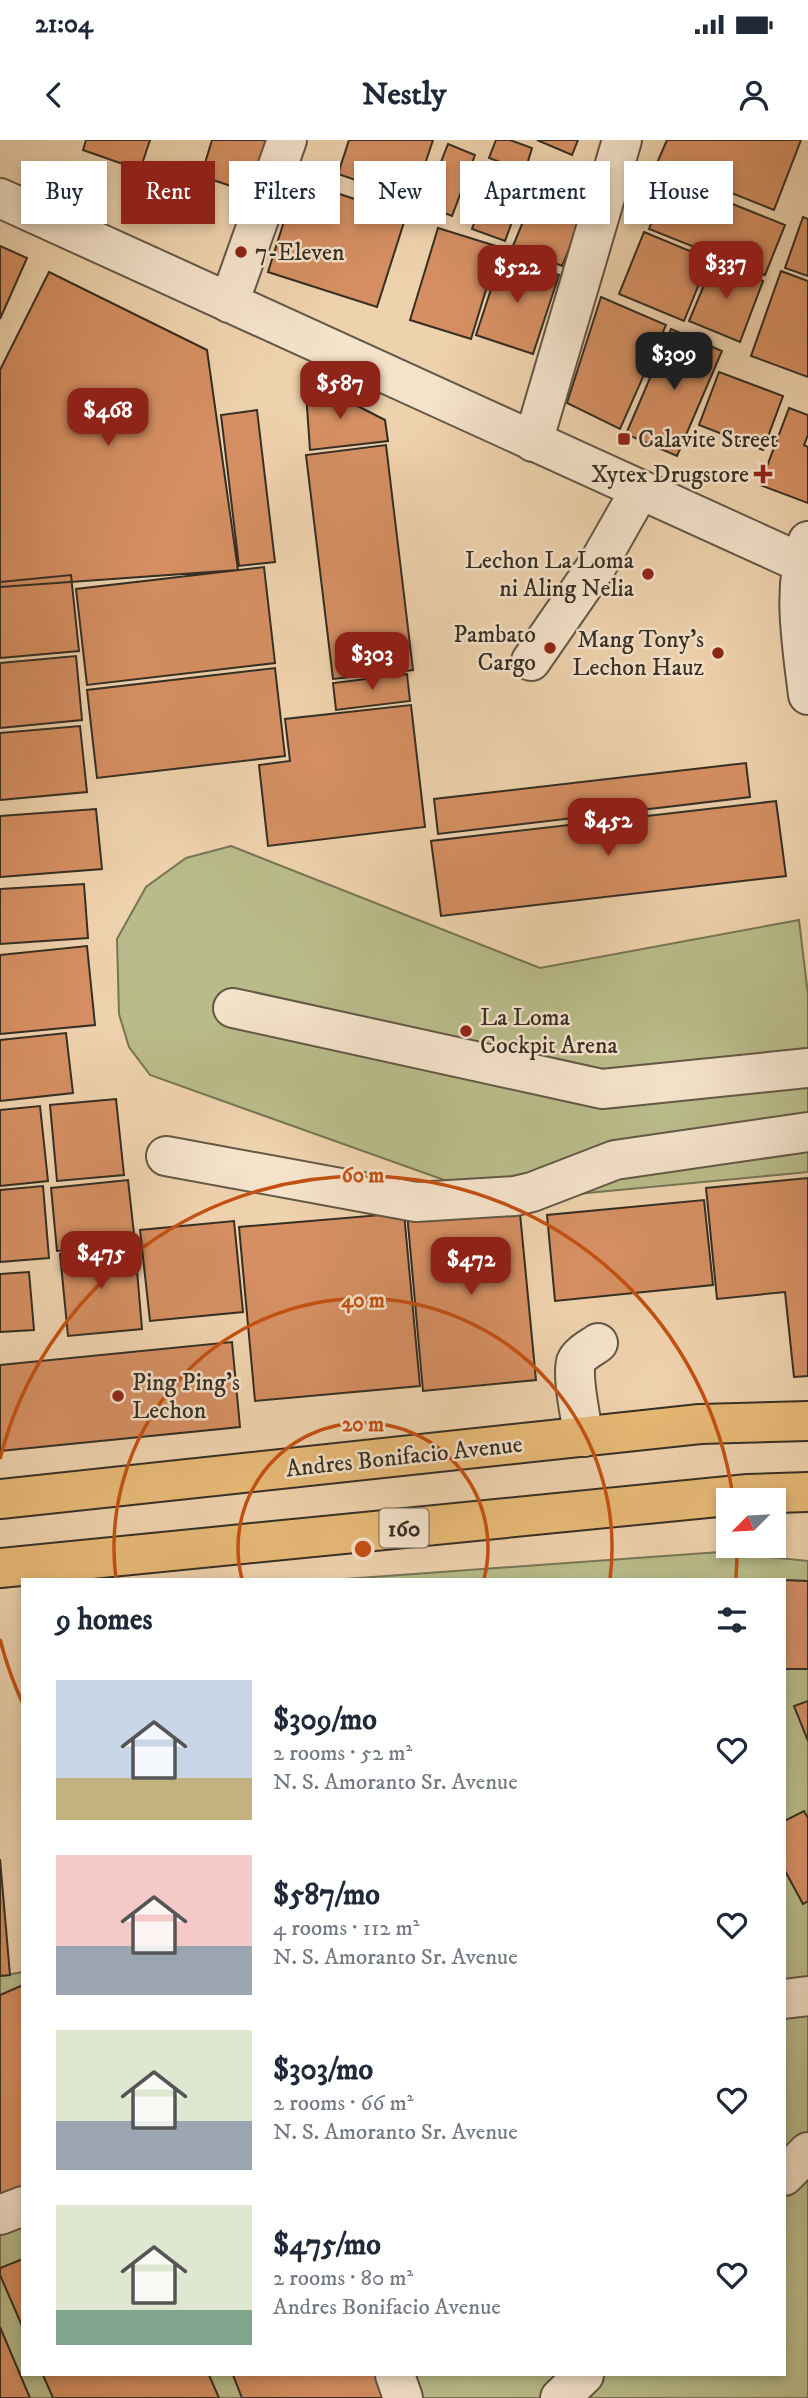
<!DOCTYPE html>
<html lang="en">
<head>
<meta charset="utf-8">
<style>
  :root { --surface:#fff; --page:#f6f6f7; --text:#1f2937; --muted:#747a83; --accent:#8f2418 }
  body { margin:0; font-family:"IM FELL DW Pica",serif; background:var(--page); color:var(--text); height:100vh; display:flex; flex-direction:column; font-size:26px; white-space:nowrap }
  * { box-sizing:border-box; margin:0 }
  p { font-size:23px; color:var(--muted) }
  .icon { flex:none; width:38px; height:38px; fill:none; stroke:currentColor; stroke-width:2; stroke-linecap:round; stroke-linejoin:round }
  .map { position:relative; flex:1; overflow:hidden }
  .sheet { position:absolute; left:21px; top:1438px; width:765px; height:798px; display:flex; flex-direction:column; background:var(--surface); border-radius:0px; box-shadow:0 4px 10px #0003 }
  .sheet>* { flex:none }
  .top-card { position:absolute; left:21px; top:21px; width:766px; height:63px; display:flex; gap:14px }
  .needle { width:46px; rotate:246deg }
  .buttons { position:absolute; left:716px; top:1348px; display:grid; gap:14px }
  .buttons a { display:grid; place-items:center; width:70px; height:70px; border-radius:0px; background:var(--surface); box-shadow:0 4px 10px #0003; font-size:35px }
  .price { position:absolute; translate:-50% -60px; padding:0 16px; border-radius:14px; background:var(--accent); color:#fff; font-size:23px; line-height:46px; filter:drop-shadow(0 2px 4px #0008) }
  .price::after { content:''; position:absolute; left:50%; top:42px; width:21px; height:16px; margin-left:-10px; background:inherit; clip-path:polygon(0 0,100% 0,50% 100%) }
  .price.current { background:#222; color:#fff }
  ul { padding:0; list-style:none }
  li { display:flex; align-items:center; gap:21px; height:175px; padding:0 35px }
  li span { display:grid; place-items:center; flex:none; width:196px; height:140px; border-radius:0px; color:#555 }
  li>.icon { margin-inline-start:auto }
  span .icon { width:84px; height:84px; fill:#fffc; stroke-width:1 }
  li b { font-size:30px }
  h2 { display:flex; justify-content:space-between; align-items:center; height:84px; padding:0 35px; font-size:30px }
  .tag { padding:0 24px; border-radius:0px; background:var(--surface); box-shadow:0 4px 10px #0003; font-size:24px; line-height:63px }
  .tag.current { background:var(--accent); color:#fff }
  .status { display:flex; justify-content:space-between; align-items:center; height:49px; padding:0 35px; background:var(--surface); direction:ltr }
  .status svg { height:19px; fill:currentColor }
  header { display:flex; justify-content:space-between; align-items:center; height:91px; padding:0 35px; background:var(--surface); font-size:32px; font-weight:800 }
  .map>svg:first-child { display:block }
  .green { fill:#b9bc8a; stroke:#777557; stroke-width:2 }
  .building { fill:#d58f62; stroke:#352e24; stroke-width:2 }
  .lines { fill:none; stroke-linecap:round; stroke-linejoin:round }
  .minor-casing { stroke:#635746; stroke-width:42 }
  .major-casing { stroke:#352e24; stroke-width:42 }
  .minor { stroke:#f4e2ca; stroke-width:38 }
  .major { stroke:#e7b976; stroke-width:38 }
  .ring { fill:none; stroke:#c45011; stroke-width:3.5 }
  .poi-dot { fill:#8f2418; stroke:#f4e2ca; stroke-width:2.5 }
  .labels { text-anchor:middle; stroke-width:5; stroke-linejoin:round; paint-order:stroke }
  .shield { fill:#f4e2ca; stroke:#6e6456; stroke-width:2 }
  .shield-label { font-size:23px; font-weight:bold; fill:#352e24 }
  .poi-label { font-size:24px; fill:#352e24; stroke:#f4e2ca; text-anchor:start }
  .street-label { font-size:24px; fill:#352e24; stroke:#f4e2ca }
  .centre { fill:#c45011; stroke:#f4e2ca; stroke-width:3.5 }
  .ring-label { font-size:21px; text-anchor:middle; font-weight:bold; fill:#c45011; stroke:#f4e2ca; stroke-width:5; stroke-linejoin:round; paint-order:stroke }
</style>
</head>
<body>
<div class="status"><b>21:04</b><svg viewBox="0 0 49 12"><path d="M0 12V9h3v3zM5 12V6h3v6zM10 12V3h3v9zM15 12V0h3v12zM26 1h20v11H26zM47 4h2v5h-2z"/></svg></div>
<header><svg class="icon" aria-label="back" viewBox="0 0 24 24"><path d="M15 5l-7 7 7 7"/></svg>Nestly<svg class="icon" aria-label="person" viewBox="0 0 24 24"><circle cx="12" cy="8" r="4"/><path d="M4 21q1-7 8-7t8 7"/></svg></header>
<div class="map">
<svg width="808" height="2258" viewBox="0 0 808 2258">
  <rect width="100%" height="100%" fill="#eed2ad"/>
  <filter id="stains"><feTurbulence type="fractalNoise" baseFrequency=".00286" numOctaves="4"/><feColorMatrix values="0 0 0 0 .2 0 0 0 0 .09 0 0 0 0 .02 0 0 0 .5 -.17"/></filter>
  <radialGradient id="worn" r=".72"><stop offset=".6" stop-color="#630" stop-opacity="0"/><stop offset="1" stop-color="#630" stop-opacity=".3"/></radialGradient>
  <path class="green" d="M 231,706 L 540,828 L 799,780 L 808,855 L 808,1032 L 503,1061 L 150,935 L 129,907 L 119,874 L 117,799 L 146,747 L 186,718 Z
    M 720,1412 L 808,1421 L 808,2258 L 0,2258 L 0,1836 L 23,1832 L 23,2235 L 784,2235 L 784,1440 L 331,1440 Z"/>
  <path class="building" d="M 86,0 L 150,0 L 140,30 L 83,10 Z
    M 212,0 L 267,0 L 249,52 L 201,36 Z
    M 349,0 L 433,0 L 413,60 L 338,34 Z
    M 496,0 L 510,0 L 532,8 L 525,31 L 489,18 Z
    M 537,0 L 578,0 L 572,15 Z
    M 667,0 L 801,0 L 774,70 L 657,23 Z
    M 448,4 L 475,15 L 452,76 L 424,65 Z
    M 668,38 L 785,85 L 765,135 L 649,89 Z
    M 297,40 L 406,76 L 377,167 L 268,132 Z
    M 538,45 L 587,66 L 562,126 L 513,106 Z
    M 486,51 L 519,63 L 505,101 L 472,89 Z
    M 803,77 L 808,79 L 808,136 L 785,128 Z
    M 438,88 L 499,107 L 471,199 L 410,180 Z
    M 644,92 L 709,119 L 684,181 L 619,154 Z
    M 0,106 L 27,118 L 0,179 Z
    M 502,116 L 559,135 L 533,214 L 476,195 Z
    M 714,121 L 763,141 L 740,202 L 689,181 Z
    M 781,131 L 808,141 L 808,237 L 751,216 Z
    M 49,132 L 207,210 L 238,430 L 0,447 L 0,230 Z
    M 601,157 L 666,185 L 620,289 L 567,263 Z
    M 671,189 L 722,211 L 677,316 L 626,294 Z
    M 719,232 L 783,256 L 763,310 L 699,285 Z
    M 305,239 L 385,280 L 388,301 L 310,310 Z
    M 789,268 L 808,275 L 808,295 L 804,305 L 808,307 L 808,363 L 760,345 Z
    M 257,270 L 275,422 L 239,426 L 221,275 Z
    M 386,305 L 413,530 L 333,539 L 306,315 Z
    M 264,427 L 275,523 L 87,545 L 76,449 Z
    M 71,435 L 79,511 L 0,518 L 0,442 Z
    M 76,516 L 82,580 L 0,588 L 0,523 Z
    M 275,528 L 285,616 L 97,638 L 87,550 Z
    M 407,534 L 410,561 L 336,570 L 333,543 Z
    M 411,565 L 425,687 L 268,706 L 259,625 L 290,621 L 285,579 Z
    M 80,586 L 87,652 L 0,660 L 0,593 Z
    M 746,623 L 750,657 L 438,694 L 434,659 Z
    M 776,661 L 786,736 L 441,776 L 431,701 Z
    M 96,669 L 102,729 L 0,737 L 0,676 Z
    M 84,744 L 88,798 L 0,804 L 0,749 Z
    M 87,806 L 95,885 L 0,894 L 0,815 Z
    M 66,893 L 73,953 L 0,961 L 0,900 Z
    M 116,959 L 124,1035 L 57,1041 L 50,965 Z
    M 40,966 L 48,1041 L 0,1046 L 0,970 Z
    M 808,1038 L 808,1236 L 794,1237 L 785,1152 L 717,1159 L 706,1048 Z
    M 128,1040 L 135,1103 L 57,1111 L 51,1048 Z
    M 43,1046 L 49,1118 L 0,1122 L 0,1050 Z
    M 704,1060 L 713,1145 L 555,1161 L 547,1075 Z
    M 519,1063 L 536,1240 L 423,1251 L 407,1073 Z
    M 404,1073 L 420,1246 L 255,1261 L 239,1087 Z
    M 234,1081 L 243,1172 L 150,1181 L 140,1090 Z
    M 135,1107 L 142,1189 L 68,1196 L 60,1114 Z
    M 29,1132 L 34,1190 L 0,1192 L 0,1134 Z
    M 232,1202 L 240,1287 L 0,1311 L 0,1225 Z
    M 784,1440 L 808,1441 L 808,1529 L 784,1529 Z
    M 808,1561 L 808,1601 L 794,1566 Z
    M 804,1671 L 808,1678 L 808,1761 L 803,1764 L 784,1729 L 784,1681 Z
    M 0,1719 L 10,1835 L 0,1836 Z
    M 23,1845 L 23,2052 L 0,2062 L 0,1855 Z
    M 23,2119 L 23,2188 L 0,2135 L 0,2128 Z
    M 0,2187 L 30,2258 L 0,2258 Z
    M 43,2235 L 209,2235 L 219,2258 L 53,2258 Z
    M 233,2235 L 386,2235 L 396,2258 L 242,2258 Z"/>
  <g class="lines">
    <g class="minor-casing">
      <path id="minor" d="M 0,58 L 808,426
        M 229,163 L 287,0
        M 533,302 L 622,0
        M 808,401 C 792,450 802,505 808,555
        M 531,521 L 598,424 L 640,350
        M 233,868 L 602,949 L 808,928
        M 166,1016 L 416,1062 L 515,1056 L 532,1052 L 615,1020 L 808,992
        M 584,1297 C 581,1280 572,1238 576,1222 C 579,1214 591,1208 598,1203
        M 784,1859 L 808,1856
        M 784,2036 L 808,2012
        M 0,2075 L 23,2066
        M 395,2235 L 403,2258
        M 560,2258 L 584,2235"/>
    </g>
    <g class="major-casing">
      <path id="major" d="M 0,1359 L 700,1284 L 808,1281
        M 0,1428 L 748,1354 L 808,1352"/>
    </g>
    <use href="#minor" class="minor"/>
    <use href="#major" class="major"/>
  </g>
  <g class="ring">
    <path d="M242 1439A125 125 0 1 1 484 1439"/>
    <path d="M116 1439A249 249 0 1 1 610 1439"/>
    <path d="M23 1564A374 374 0 0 1 0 1499M0 1319A374 374 0 0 1 733 1357M737 1406A374 374 0 0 1 736 1438"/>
  </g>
  <g class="poi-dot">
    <circle cx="241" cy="112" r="7"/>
    <rect x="617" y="292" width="14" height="14" rx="3.5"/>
    <path d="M759.5 323.5h7v7h7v7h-7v7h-7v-7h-7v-7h7z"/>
    <circle cx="648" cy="434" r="7"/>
    <circle cx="550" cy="508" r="7"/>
    <circle cx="718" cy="513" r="7"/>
    <circle cx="466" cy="891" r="7"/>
    <circle cx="118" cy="1256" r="7"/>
  </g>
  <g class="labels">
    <rect class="shield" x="379.5" y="1368.5" width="49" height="39" rx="5"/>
    <g class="shield-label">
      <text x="404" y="1396">160</text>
    </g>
    <g class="poi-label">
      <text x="255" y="120">7-Eleven</text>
      <text x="638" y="307">Calavite Street</text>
      <text x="749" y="342" text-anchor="end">Xytex Drugstore</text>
      <text x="634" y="428" text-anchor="end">Lechon La Loma<tspan x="634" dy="28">ni Aling Nelia</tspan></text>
      <text x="536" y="502" text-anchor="end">Pambato<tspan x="536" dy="28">Cargo</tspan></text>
      <text x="704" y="507" text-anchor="end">Mang Tony's<tspan x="704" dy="28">Lechon Hauz</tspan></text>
      <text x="480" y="885">La Loma<tspan x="480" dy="28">Cockpit Arena</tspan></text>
      <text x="132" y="1250">Ping Ping's<tspan x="132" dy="28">Lechon</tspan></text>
    </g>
    <g class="street-label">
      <text transform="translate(404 1316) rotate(-6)" y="8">Andres Bonifacio Avenue</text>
    </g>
  </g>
  <circle cx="363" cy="1409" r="10" class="centre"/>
  <g class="ring-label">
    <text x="363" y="1042">60 m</text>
    <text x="363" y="1167">40 m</text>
    <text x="363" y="1291">20 m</text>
  </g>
  <rect width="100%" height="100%" filter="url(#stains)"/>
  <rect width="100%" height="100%" fill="url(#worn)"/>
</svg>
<div class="buttons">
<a><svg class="needle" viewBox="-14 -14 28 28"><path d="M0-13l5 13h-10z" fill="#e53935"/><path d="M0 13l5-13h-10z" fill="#747a83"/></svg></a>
</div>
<b class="price" style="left:726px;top:161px">$337</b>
<b class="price" style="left:517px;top:165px">$522</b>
<b class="price current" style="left:674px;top:252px">$309</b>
<b class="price" style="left:340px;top:281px">$587</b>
<b class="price" style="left:108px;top:308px">$468</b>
<b class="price" style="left:372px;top:552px">$303</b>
<b class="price" style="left:608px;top:718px">$452</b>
<b class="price" style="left:101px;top:1151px">$475</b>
<b class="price" style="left:471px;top:1157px">$472</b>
<div class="top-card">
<a class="tag">Buy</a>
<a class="tag current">Rent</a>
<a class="tag">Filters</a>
<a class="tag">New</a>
<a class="tag">Apartment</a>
<a class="tag">House</a>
</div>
<section class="sheet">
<h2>9 homes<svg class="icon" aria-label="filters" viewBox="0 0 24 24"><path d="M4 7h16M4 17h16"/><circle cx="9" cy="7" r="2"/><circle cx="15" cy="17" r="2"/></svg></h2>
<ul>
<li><span style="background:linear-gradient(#c9d6e8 70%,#c2b280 0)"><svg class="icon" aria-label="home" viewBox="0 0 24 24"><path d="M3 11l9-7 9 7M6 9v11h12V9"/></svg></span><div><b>$309/mo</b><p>2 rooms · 52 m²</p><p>N. S. Amoranto Sr. Avenue</p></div><svg class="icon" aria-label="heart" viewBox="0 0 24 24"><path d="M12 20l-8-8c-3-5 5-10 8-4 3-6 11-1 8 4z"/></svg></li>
<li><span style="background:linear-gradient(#f6c9c9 65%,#9aa5b1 0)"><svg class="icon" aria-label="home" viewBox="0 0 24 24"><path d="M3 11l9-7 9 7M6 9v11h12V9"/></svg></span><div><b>$587/mo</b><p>4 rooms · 112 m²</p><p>N. S. Amoranto Sr. Avenue</p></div><svg class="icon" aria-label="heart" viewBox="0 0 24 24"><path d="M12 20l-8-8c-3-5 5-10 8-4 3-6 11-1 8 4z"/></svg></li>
<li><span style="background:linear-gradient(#dfe7d0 65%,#9aa5b1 0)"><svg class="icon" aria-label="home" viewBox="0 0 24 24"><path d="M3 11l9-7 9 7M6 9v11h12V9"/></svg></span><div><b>$303/mo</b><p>2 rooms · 66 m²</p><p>N. S. Amoranto Sr. Avenue</p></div><svg class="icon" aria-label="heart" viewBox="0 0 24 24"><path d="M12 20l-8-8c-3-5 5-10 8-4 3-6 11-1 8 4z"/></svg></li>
<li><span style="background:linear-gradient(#dfe7d0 75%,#7fa58c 0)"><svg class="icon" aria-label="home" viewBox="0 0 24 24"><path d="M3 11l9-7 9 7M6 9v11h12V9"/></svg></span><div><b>$475/mo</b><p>2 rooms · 80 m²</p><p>Andres Bonifacio Avenue</p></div><svg class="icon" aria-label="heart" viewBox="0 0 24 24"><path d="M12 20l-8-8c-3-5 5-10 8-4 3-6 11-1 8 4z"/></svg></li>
</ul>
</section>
</div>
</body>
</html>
